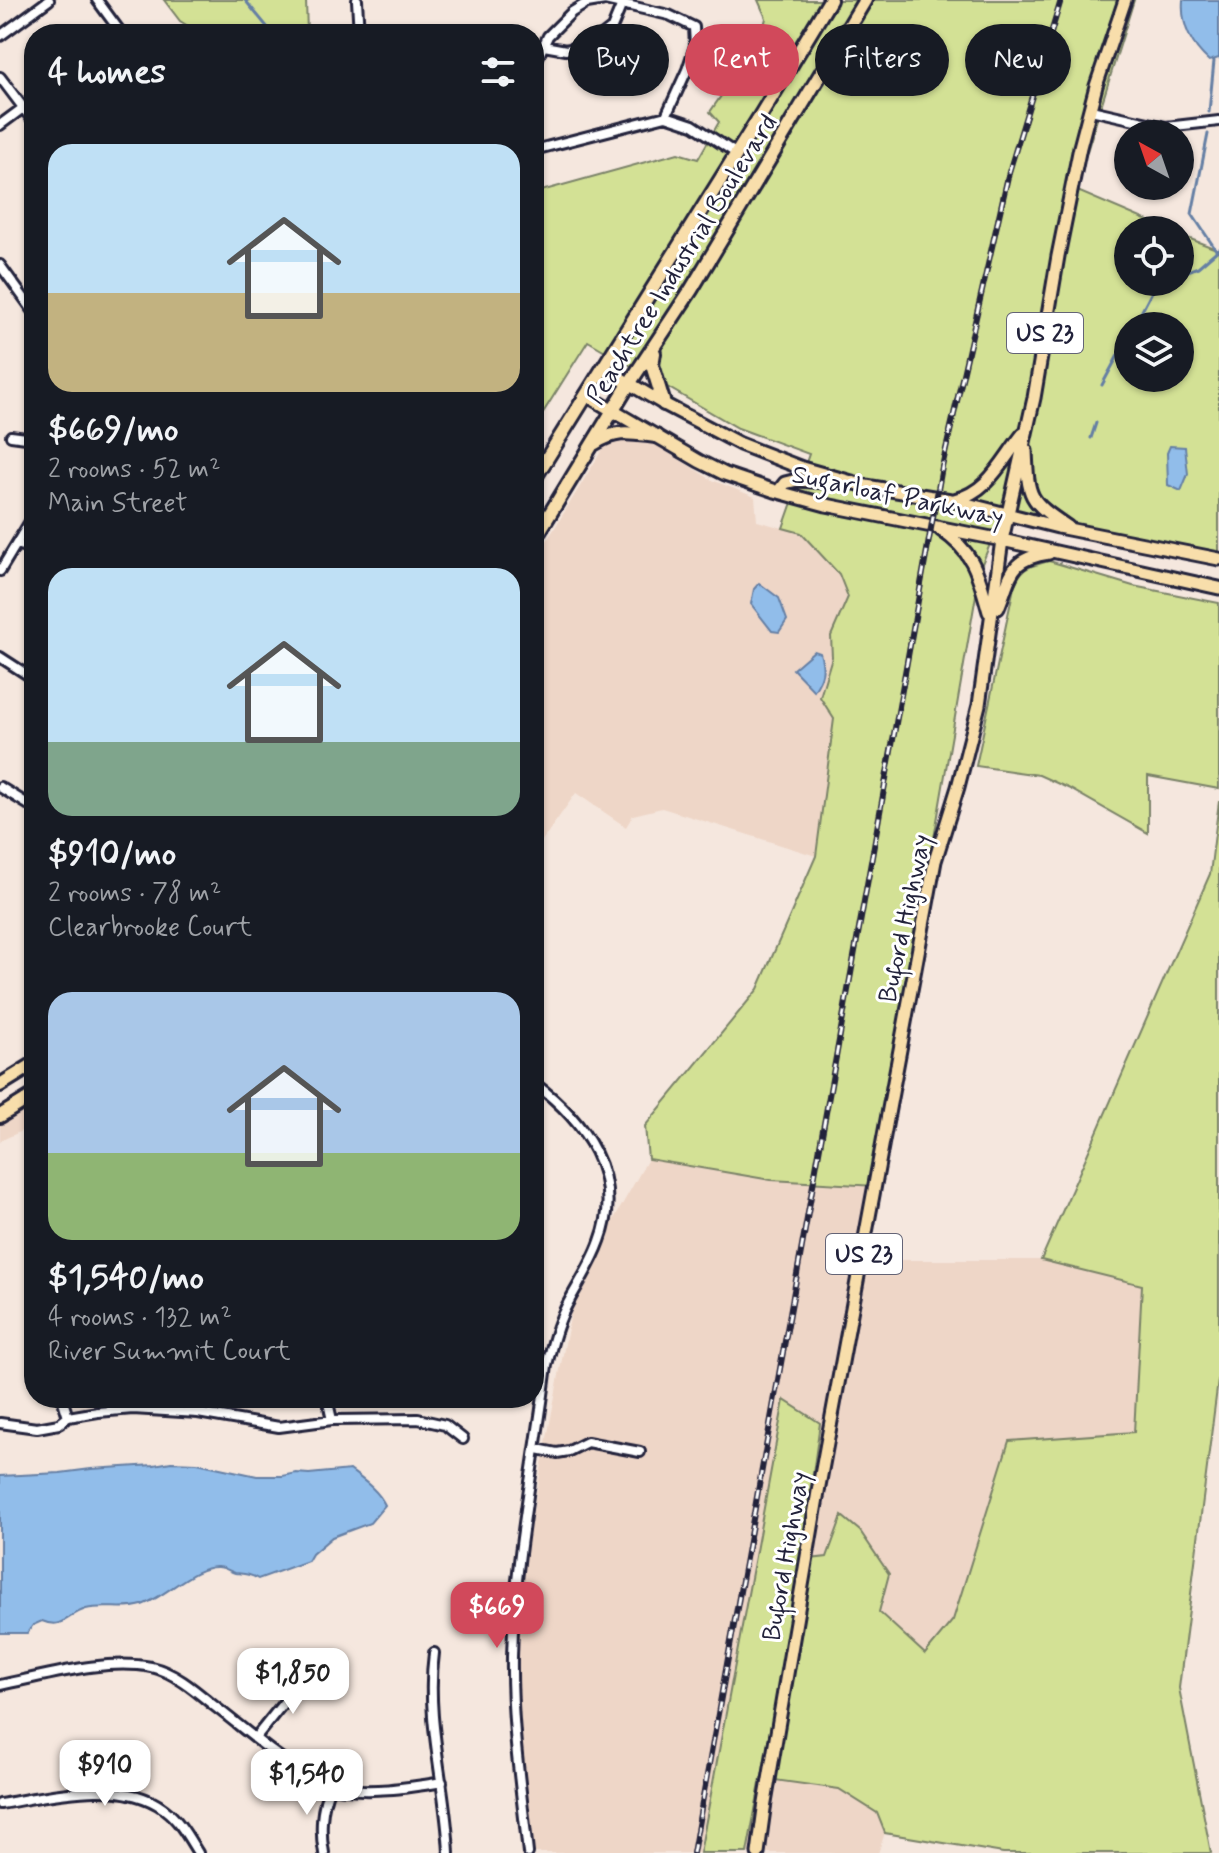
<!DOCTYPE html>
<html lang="en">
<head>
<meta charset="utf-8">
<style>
  :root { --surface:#171b24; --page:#20242c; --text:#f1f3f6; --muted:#9ea1a6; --accent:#d1495b }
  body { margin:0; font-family:Mynerve,sans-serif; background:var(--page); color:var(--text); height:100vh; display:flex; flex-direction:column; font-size:30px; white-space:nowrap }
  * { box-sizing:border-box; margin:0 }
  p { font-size:26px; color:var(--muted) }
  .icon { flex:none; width:44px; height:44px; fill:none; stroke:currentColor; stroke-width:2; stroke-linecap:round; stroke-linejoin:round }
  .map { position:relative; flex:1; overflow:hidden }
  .details { position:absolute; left:24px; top:24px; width:520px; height:1384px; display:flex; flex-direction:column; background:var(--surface); border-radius:32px; box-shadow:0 2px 6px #0004 }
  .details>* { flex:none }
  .guide { position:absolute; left:568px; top:24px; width:530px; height:72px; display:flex; gap:16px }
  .needle { width:52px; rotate:320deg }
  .fabs { position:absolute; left:1114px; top:120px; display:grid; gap:16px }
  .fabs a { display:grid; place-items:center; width:80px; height:80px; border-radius:50%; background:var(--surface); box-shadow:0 2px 6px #0004; font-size:40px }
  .price { position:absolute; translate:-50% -68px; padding:0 18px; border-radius:16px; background:#fff; color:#222; font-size:26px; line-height:52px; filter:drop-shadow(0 2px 4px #0008) }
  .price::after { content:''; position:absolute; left:50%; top:48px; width:24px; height:18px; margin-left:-12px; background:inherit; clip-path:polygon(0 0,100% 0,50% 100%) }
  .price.selected { background:var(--accent); color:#fff }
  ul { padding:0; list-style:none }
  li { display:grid; align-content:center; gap:16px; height:424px; padding:0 24px }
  li span { display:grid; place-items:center; height:248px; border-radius:24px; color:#555 }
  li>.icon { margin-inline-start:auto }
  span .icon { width:144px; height:144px; fill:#fffc; stroke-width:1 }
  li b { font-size:34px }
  h2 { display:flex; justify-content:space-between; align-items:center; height:96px; padding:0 24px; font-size:34px }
  .tag { padding:0 28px; border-radius:36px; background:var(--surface); box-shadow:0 2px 6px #0004; font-size:28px; line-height:72px }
  .tag.selected { background:var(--accent); color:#fff }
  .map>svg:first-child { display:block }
  .built { fill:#eed6c7 }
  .green { fill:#d3e195; stroke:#7a8268; stroke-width:2; fill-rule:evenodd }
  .water { fill:#91bdea; stroke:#657fa4; stroke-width:2 }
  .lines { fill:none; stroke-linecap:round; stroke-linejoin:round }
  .stream { stroke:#657fa4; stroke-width:3 }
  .minor-casing { stroke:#22223b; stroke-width:14 }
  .major-casing { stroke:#22223b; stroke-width:17 }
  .highway-casing { stroke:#22223b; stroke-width:18 }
  .minor { stroke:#fff; stroke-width:8 }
  .major { stroke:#f8deab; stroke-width:11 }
  .highway { stroke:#f8deab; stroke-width:12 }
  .rail-casing { stroke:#22223b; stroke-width:6 }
  .rail { stroke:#fff; stroke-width:3; stroke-dasharray:9; stroke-linecap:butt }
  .labels { text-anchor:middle; stroke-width:6; stroke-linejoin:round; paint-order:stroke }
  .shield { fill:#fff; stroke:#646476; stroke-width:2 }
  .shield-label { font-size:24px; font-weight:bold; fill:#22223b }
  .street-label { font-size:26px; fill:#22223b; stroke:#fff }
</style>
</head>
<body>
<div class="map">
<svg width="1219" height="1853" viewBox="0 0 1219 1853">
  <rect width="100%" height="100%" fill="#f5e7de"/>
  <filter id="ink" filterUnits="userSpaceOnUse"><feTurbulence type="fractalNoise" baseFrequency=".0125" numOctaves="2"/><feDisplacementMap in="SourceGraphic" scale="16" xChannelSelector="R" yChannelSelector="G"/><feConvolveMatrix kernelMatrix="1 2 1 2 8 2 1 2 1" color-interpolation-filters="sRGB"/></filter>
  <g filter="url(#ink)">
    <path class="built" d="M 645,438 L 712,480 L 755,497 L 757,521 L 801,533 L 839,574 L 848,597 L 831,636 L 832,657 L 820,697 L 834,719 L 816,856 L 662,808 L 633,815 L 626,827 L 576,793 L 534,852 L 534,562 L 602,450 L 613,440 Z
      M 34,1105 L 34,1132 L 30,1127 L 0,1141 L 0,1125 Z
      M 648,1159 L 771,1180 L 876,1186 L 865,1260 L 1041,1260 L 1142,1285 L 1134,1432 L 1009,1441 L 953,1620 L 925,1654 L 879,1612 L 842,1516 L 827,1557 L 801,1560 L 820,1423 L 751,1588 L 724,1717 L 700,1853 L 534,1853 L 521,1747 L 513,1658 L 527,1543 L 576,1286 Z
      M 760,1778 L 839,1789 L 877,1813 L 885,1833 L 878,1853 L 747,1853 Z"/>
    <path class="green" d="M 164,0 L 306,0 L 307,34 L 201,34 L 180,21 Z
      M 758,0 L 1134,0 L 1075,190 L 1169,230 L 1128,230 L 1128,282 L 1180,282 L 1180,235 L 1219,250 L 1219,566 L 1002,515 L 981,566 L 917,937 L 876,1186 L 771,1180 L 648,1159 L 645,1126 L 758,989 L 816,856 L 834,719 L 820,697 L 832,657 L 831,636 L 848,597 L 839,574 L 801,533 L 783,528 L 809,454 L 738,428 L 588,341 L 534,427 L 534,193 L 678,153 L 698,159 L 719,122 L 710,112 L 761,38 L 766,18 ZM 1128,326 L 1180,326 L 1180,378 L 1128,378 Z
      M 1049,561 L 1133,586 L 1219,603 L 1219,789 L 1148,776 L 1148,833 L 1070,789 L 1039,775 L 976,766 L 1014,587 C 1022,566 1028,567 1049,561 Z
      M 1219,801 L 1219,1373 L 1179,1688 L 1211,1853 L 1003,1853 L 885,1833 L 877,1813 L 839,1789 L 761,1778 L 747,1853 L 700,1853 C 727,1702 757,1551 784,1400 L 820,1423 L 801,1560 L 827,1557 L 842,1516 L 860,1531 L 889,1574 L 879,1612 L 925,1654 L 953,1620 L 1009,1441 L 1134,1432 L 1142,1285 L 1041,1260 L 1210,874 Z"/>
    <path class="water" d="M 1183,0 L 1219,0 L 1219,58 L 1209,61 C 1191,45 1181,25 1183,0 Z
      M 1170,446 L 1185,447 L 1188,474 L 1181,491 L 1168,485 L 1167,453 Z
      M 759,583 L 779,598 L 787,620 L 779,632 L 772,631 L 751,604 L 754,589 Z
      M 814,651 L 820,653 C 825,670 823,677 814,691 L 793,669 Z
      M 171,1462 L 197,1463 L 257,1476 L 282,1476 L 296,1473 L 309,1474 L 350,1470 C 363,1480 378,1490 385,1505 L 370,1523 L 332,1537 L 312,1554 L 308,1561 L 258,1579 C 250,1574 244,1574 235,1573 C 229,1571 224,1567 218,1567 C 195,1565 164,1598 142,1605 C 123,1611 105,1604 86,1609 C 68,1614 63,1630 42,1621 L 33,1625 L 27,1633 L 0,1633 L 0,1476 L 60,1473 L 91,1469 L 154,1465 Z"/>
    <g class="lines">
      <path class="stream" d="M 245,0 L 273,34
        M 1209,112 L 1214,61
        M 1208,134 L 1192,214 L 1216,250
        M 1180,274 L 1198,267 L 1219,249
        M 1134,326 L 1156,284 L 1161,282
        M 1102,385 L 1128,337
        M 1091,438 L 1096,423"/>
      <g class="minor-casing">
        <path id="minor" d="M 97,0 L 122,34
          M 357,0 L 359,34
          M 0,36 L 49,0
          M 544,46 L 566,50 L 594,42 L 612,28 L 622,4
          M 534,66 L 548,36 L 572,12 L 587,3 L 605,0 L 669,15 L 694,27 L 695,46 L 687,70 L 666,116
          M 0,77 L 34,122
          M 1091,110 L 1166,127 L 1219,121
          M 0,125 L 23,108
          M 534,150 L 666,116 L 693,125 L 737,154
          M 0,265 L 34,312
          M 11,436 L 34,439
          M 18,543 L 34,553
          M 0,571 L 34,515
          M 0,657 L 34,679
          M 0,787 L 34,808
          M 62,1398 L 68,1417
          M 327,1398 L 332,1420
          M 0,1423 L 37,1428 L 59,1424 L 68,1417 L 98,1412 L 133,1409 L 198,1413 L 279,1427 L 332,1420 L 418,1419 L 445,1425 L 463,1439
          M 537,1449 L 557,1453 L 569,1451 L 587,1442 L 640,1452
          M 434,1653 C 425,1719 446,1786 449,1853
          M 0,1685 C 46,1676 104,1658 151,1667 C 174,1672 195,1690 213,1705 C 246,1730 275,1757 311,1777 C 318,1780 325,1785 333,1787 C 369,1794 407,1788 442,1782
          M 256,1737 L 305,1676
          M 0,1804 C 49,1796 121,1777 164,1809 C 180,1821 188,1837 198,1853
          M 324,1853 C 320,1832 321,1807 330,1787
          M 528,1853 C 521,1788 511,1723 512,1657 C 514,1559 535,1462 547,1365 C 552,1345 557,1325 566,1307 C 578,1284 592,1264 600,1241 C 625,1176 584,1120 534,1083"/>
      </g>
      <g class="major-casing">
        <path id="major" d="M 603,368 L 664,404 L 740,444 L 802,468 L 866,486 L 951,500 L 1058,527 L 1219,559
          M 586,395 L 699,461 L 725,474 L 775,491 L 826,505 L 1002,540 L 1219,588
          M 1026,450 C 1028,498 1028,500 1068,527
          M 778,492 L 785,483 L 797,480 L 842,483
          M 954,500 C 989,492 1002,460 1023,434
          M 941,530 C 975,553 978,574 989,612
          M 998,608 C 1012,575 1008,559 1049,553
          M 758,1853 L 764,1809 L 819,1486 L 935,861 L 958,787 L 979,705 L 1002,540 L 1034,398 L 1058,256 L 1080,147 L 1096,86 L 1125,0"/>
      </g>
      <g class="highway-casing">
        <path id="highway" d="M 654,353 L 652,365 L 664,404
          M 595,443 C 618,429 630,433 656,436
          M 534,479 L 762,113 L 830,0
          M 534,540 L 629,384 L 691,290 L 865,0
          M 0,1085 L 34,1064
          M 0,1116 L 34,1095"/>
      </g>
      <use href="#minor" class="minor"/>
      <use href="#major" class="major"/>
      <use href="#highway" class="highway"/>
      <g class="rail-casing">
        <path id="rail" d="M 693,1853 L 942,467 L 1009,172 L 1061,0"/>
      </g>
      <use href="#rail" class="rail"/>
    </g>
  </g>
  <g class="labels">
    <g class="shield">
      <rect x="1007" y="313" width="76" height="40" rx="6"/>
      <rect x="826" y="1234" width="76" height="40" rx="6"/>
    </g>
    <g class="shield-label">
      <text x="1045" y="341">US 23</text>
      <text x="864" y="1262">US 23</text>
    </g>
    <g class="street-label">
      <text transform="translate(681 259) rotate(-58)" y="9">Peachtree Industrial Boulevard</text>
      <text transform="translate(898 495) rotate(12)" y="9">Sugarloaf Parkway</text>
      <text transform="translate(904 918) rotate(-78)" y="9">Buford Highway</text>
      <text transform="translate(785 1556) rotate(-80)" y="9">Buford Highway</text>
    </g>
  </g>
</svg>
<div class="fabs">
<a><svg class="needle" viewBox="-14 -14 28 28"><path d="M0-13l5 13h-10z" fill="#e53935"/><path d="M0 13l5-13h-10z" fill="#9ea1a6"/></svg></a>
<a><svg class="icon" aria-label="locate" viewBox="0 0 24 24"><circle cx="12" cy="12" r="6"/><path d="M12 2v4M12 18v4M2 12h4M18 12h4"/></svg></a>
<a><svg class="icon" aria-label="layers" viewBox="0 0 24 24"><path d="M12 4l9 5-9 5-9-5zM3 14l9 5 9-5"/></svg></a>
</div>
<b class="price selected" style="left:497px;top:1650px">$669</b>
<b class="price" style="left:293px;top:1716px">$1,850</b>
<b class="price" style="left:105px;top:1808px">$910</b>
<b class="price" style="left:307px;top:1817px">$1,540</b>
<div class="guide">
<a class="tag">Buy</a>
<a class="tag selected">Rent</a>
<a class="tag">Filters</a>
<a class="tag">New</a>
</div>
<section class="details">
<h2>4 homes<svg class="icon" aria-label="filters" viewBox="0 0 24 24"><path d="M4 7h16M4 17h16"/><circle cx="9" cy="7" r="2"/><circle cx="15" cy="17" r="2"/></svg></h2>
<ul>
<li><span style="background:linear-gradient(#bfe0f5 60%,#c2b280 0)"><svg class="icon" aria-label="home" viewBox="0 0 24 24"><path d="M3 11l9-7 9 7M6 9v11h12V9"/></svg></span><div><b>$669/mo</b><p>2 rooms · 52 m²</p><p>Main Street</p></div></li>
<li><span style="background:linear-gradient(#bfe0f5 70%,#7fa58c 0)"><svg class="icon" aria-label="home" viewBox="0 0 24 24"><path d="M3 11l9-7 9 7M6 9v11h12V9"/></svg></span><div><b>$910/mo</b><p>2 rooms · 78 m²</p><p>Clearbrooke Court</p></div></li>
<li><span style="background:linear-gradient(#a9c7e8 65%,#8fb573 0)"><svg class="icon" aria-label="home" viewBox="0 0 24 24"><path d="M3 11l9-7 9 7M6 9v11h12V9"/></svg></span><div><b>$1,540/mo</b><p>4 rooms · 132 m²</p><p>River Summit Court</p></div></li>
</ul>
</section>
</div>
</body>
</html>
